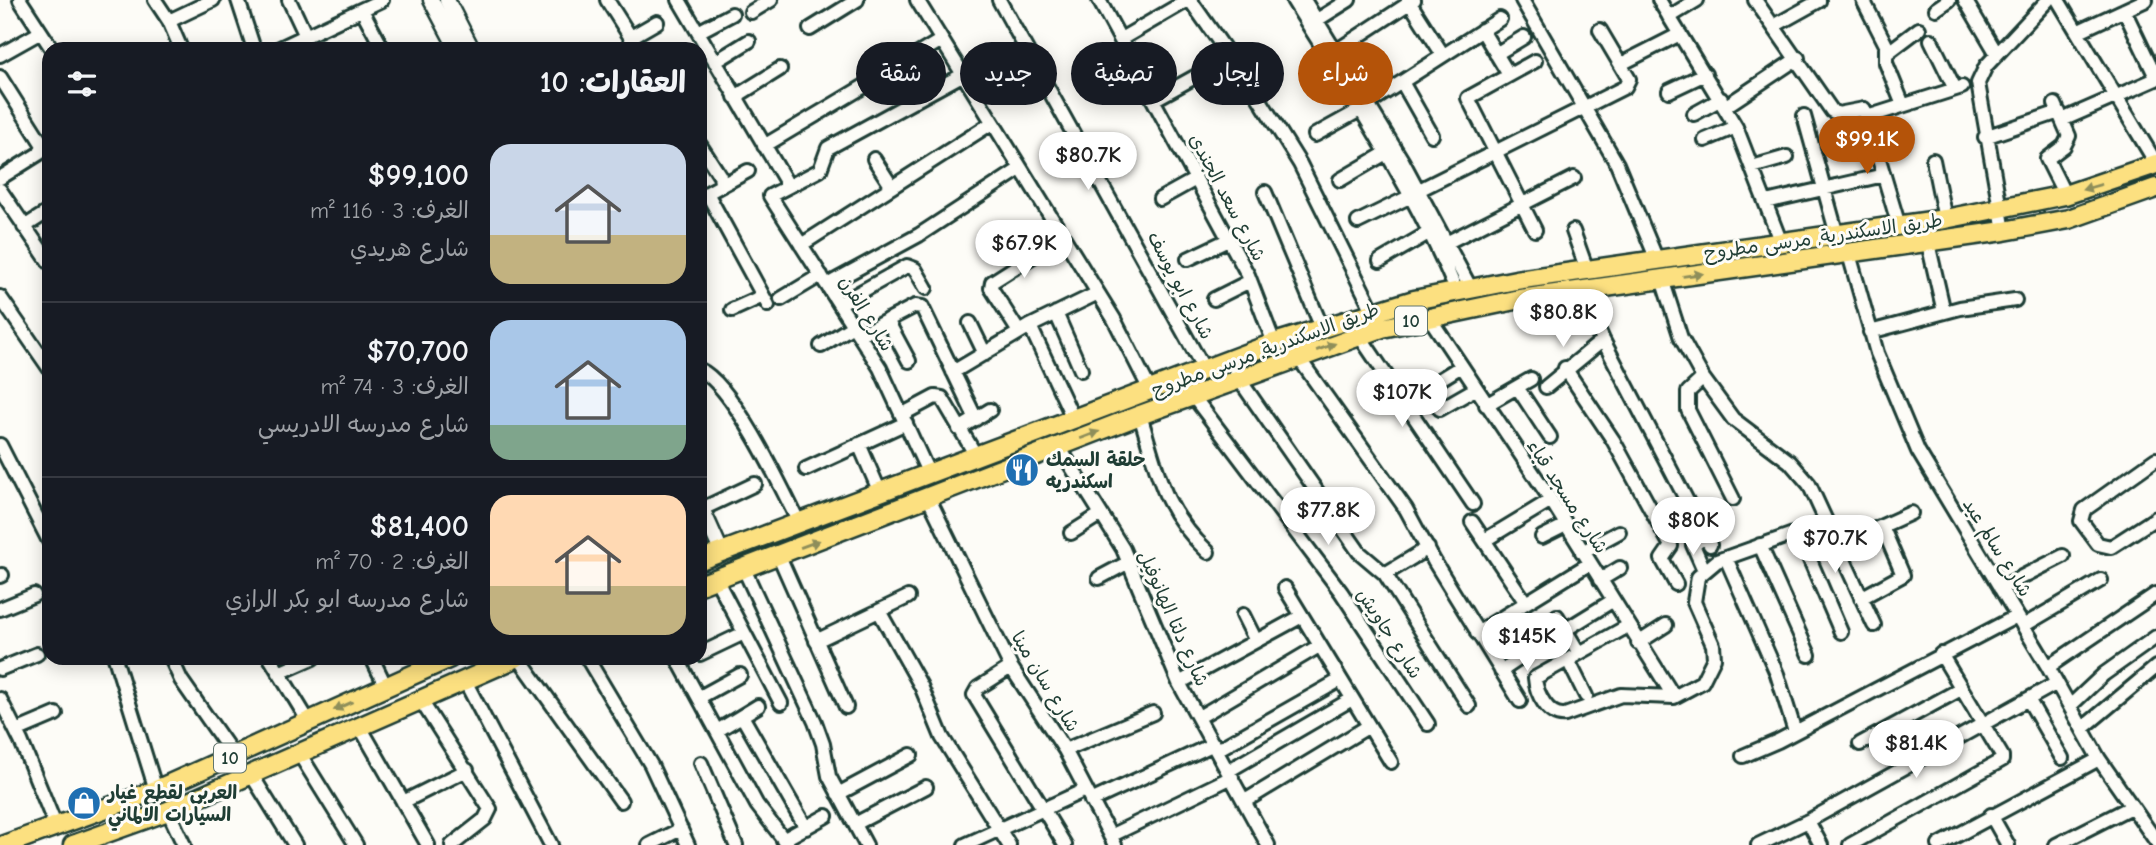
<!DOCTYPE html>
<html lang="ar">
<head>
<meta charset="utf-8">
<style>
  :root { --surface:#171b24; --page:#20242c; --text:#f1f3f6; --muted:#9ea1a6; --line:#363941; --accent:#b45309 }
  body { margin:0; font-family:"Comic Neue","Playpen Sans Arabic",sans-serif; background:var(--page); color:var(--text); direction:rtl; height:100vh; display:flex; flex-direction:column; font-size:26px; white-space:nowrap }
  * { box-sizing:border-box; margin:0 }
  p { font-size:23px; color:var(--muted) }
  .icon { flex:none; width:38px; height:38px; fill:none; stroke:currentColor; stroke-width:2; stroke-linecap:round; stroke-linejoin:round }
  .map { position:relative; flex:1; overflow:hidden; direction:ltr }
  .details { position:absolute; left:42px; top:42px; width:665px; height:623px; display:flex; flex-direction:column; background:var(--surface); border-radius:21px; box-shadow:0 4px 18px #0003; direction:rtl }
  .details>* { flex:none }
  .guide { position:absolute; left:728px; top:42px; width:665px; height:63px; direction:rtl; display:flex; gap:14px }
  .price { position:absolute; translate:-50% -60px; padding:0 16px; border-radius:24px; background:#fff; color:#222; font-size:23px; line-height:46px; filter:drop-shadow(0 2px 4px #0008) }
  .price::after { content:''; position:absolute; left:50%; top:42px; width:21px; height:16px; margin-left:-10px; background:inherit; clip-path:polygon(0 0,100% 0,50% 100%) }
  .price.active { background:var(--accent); color:#fff }
  ul { padding:0; list-style:none }
  li { display:flex; align-items:center; gap:21px; height:175px; padding:0 21px }
  li+li { border-top:2px solid var(--line) }
  li span { display:grid; place-items:center; flex:none; width:196px; height:140px; border-radius:21px; color:#555 }
  li>.icon { margin-inline-start:auto }
  span .icon { width:84px; height:84px; fill:#fffc; stroke-width:1 }
  li b { font-size:30px }
  h2 { display:flex; justify-content:space-between; align-items:center; height:84px; padding:0 21px; font-size:30px }
  .tag { padding:0 24px; border-radius:32px; background:var(--surface); box-shadow:0 4px 18px #0003; font-size:24px; line-height:63px }
  .tag.active { background:var(--accent); color:#fff }
  .map>svg:first-child { display:block }
  .lines { fill:none; stroke-linecap:round; stroke-linejoin:round }
  .minor-casing { stroke:#1f3d34; stroke-width:18 }
  .tertiary-casing { stroke:#1f3d34; stroke-width:19 }
  .primary-casing { stroke:#1f3d34; stroke-width:23 }
  .minor { stroke:#fdfcf7; stroke-width:12 }
  .tertiary { stroke:#fdfcf7; stroke-width:14 }
  .primary { stroke:#fce080; stroke-width:18 }
  .oneway { fill:#8e8e5a }
  .labels { text-anchor:middle; stroke-width:6; stroke-linejoin:round; paint-order:stroke }
  .shield { fill:#fdfcf7; stroke:#62766e; stroke-width:2 }
  .shield-label { font-size:18px; font-weight:bold; fill:#1f3d34 }
  .street-label { font-size:19px; fill:#1f3d34; stroke:#fdfcf7 }
  .poi-label { font-size:19px; font-weight:bold; fill:#1f3d34; stroke:#fdfcf7; text-anchor:start }
</style>
</head>
<body>
<div class="map">
<svg width="2156" height="845" viewBox="0 0 2156 845">
  <rect width="100%" height="100%" fill="#fdfcf7"/>
  <filter id="ink" filterUnits="userSpaceOnUse"><feTurbulence type="fractalNoise" baseFrequency=".0143" numOctaves="2"/><feDisplacementMap in="SourceGraphic" scale="14" xChannelSelector="R" yChannelSelector="G"/><feConvolveMatrix kernelMatrix="1 2 1 2 8 2 1 2 1" color-interpolation-filters="sRGB"/></filter>
  <g filter="url(#ink)">
    <g class="lines">
      <g class="minor-casing">
        <path id="minor" d="M 20,0 L 52,49
          M 155,0 L 169,21 L 181,49
          M 238,0 L 254,49
          M 289,0 L 306,36
          M 607,0 L 638,49
          M 679,0 L 785,180 L 785,187
          M 917,0 L 1114,319 L 1150,390
          M 999,0 L 1204,369
          M 1099,0 L 1248,275 L 1274,343
          M 1190,0 L 1257,95 L 1300,164 L 1373,311
          M 1293,0 C 1351,94 1413,188 1456,290
          M 1304,0 L 1403,162 L 1470,287
          M 1408,0 L 1443,55
          M 1522,0 L 1617,164 L 1657,260
          M 1659,0 L 1736,127 L 1781,243
          M 1755,0 L 1832,111 L 1838,114 L 1864,109 L 1899,226
          M 1863,0 L 1886,45 L 1886,63 L 1903,105
          M 1965,0 L 1997,54
          M 2058,0 L 2156,163
          M 1936,9 L 1949,0
          M 362,10 L 383,49
          M 2124,10 L 2156,77
          M 751,12 L 771,0
          M 1669,17 L 1697,0
          M 1317,20 L 1349,0
          M 169,21 L 213,0
          M 1774,26 L 1819,1
          M 810,29 L 857,0
          M 1482,30 L 1509,75
          M 2079,31 L 2146,0
          M 698,32 L 732,14
          M 631,37 L 657,22
          M 1121,39 L 1188,0
          M 1931,40 L 1955,89
          M 278,49 L 382,0
          M 1336,51 L 1414,0
          M 1496,54 L 1524,37
          M 1886,54 L 1919,29
          M 0,55 L 41,32
          M 1535,61 L 1468,98 L 1535,230
          M 715,62 L 749,41
          M 1621,64 L 1680,34
          M 0,77 L 43,145 L 40,153 L 0,178
          M 1402,82 L 1432,135
          M 1669,91 L 1705,74
          M 735,97 L 780,69
          M 1155,99 L 1231,57
          M 1369,103 L 1500,19
          M 2055,104 L 2069,136 L 2064,146 L 2047,159 L 2065,195
          M 1726,106 L 1798,58
          M 1694,114 L 1721,99
          M 1804,116 L 1837,235
          M 1867,117 L 1962,87
          M 2062,120 L 2156,79
          M 1315,135 L 1360,110
          M 1985,137 L 2059,112
          M 1705,140 L 1736,127
          M 700,145 L 720,176 L 721,183
          M 764,146 L 940,41
          M 874,159 L 892,187
          M 1933,160 L 1945,219
          M 1752,167 L 1787,157
          M 1340,180 L 1386,153
          M 0,190 L 49,262
          M 1419,190 L 1625,87 L 1629,79 L 1600,30
          M 1265,192 L 1322,328
          M 707,193 L 768,305
          M 700,197 L 748,171
          M 1160,199 L 1196,179
          M 1766,202 L 1884,175
          M 1358,222 L 1411,196
          M 24,227 L 49,211
          M 1573,231 L 1587,270
          M 2004,231 L 1978,83 L 1986,66 L 2048,0
          M 1448,242 L 1574,178
          M 1928,243 L 1944,312
          M 801,245 L 992,123
          M 1849,254 L 1877,353 L 1918,451 L 2048,667 L 2099,759 L 2156,841
          M 1188,259 L 1228,240
          M 1380,261 L 1430,232
          M 1662,279 L 1681,338 L 1703,378 L 1733,419 L 1790,462 L 1809,484 L 1874,625
          M 827,285 L 919,235 L 1020,169
          M 1581,291 L 1603,340 L 1710,545
          M 0,297 L 49,368
          M 781,299 L 821,275
          M 1214,299 L 1250,281
          M 839,304 L 907,266 L 915,269 L 926,288
          M 732,310 L 763,296
          M 1056,313 L 1081,370
          M 1429,317 L 1551,500 L 1674,697
          M 887,320 L 909,361
          M 970,323 L 985,354
          M 1030,326 L 1073,418
          M 1019,332 L 991,288 L 992,282 L 1063,237
          M 1870,332 L 1960,308 L 2015,300
          M 859,335 L 915,306 L 922,307 L 976,419
          M 1359,335 L 1473,504
          M 821,346 L 853,326
          M 1298,357 L 1406,509 L 1434,561 L 1520,701
          M 1231,359 L 1239,379 L 1359,552 L 1385,574 L 1469,706
          M 1565,368 L 1613,440 L 1671,546 L 1662,559 L 1676,584
          M 700,370 C 733,385 781,486 798,521
          M 953,372 L 1030,326 L 1098,293
          M 1703,378 L 1688,392 L 1688,410 L 1733,499
          M 1517,387 L 1550,437
          M 1546,387 L 1603,340
          M 1426,388 L 1460,367
          M 1193,396 L 1341,592 L 1428,724
          M 1486,405 L 1531,379
          M 1440,409 L 1475,389
          M 903,414 L 935,397 L 942,398 L 975,454
          M 1140,415 C 1158,473 1162,509 1208,552
          M 959,429 L 990,410
          M 859,444 L 879,490
          M 0,445 L 49,541
          M 1059,447 L 1123,549 L 1179,683 L 1268,845
          M 2156,459 L 2084,510 L 2081,521 L 2098,544 L 2111,547 L 2156,518
          M 806,469 L 906,423
          M 928,472 L 880,368 L 770,196 L 820,170 L 828,148 L 962,75
          M 929,499 L 1011,667 L 1065,750 L 1115,845
          M 702,509 L 755,484
          M 1472,522 L 1526,603
          M 1798,532 L 1841,632
          M 1071,533 L 1101,514
          M 1542,537 L 1566,525
          M 1485,540 L 1551,500
          M 1760,545 L 1809,655
          M 1838,546 L 1911,513
          M 1582,552 L 1619,532
          M 779,556 L 846,707
          M 1726,558 L 1777,674 L 1795,732
          M 744,569 L 815,722 L 823,744 L 829,776 L 866,845
          M 1704,570 L 1693,545 L 1706,537
          M 1385,574 L 1428,548
          M 0,576 L 2,575
          M 1099,578 L 1129,562
          M 716,579 L 781,703
          M 1600,580 L 1620,568
          M 1285,588 L 1391,762
          M 2000,588 L 2063,556
          M 1861,598 L 1903,575 L 1882,526
          M 0,609 L 34,595
          M 879,611 L 921,686 L 942,737 L 1009,845
          M 1243,615 L 1256,641
          M 1557,616 L 1579,653
          M 1628,626 L 1535,678 C 1536,693 1548,717 1565,715 L 1621,695 L 1674,697 L 1702,682 L 1714,658 L 1713,645 L 1694,602 L 1698,577 L 1717,561 L 1827,522
          M 2023,626 L 2101,580
          M 1565,630 L 1612,601
          M 1477,633 L 1589,564
          M 816,641 L 908,597
          M 1638,643 L 1666,625
          M 700,654 L 744,633
          M 115,658 L 156,790
          M 171,658 L 181,680 L 234,756
          M 270,658 L 309,722
          M 372,658 L 386,687
          M 519,658 L 621,801
          M 587,658 L 651,765 L 688,845
          M 677,658 L 757,805 L 788,845
          M 1568,660 L 1586,696
          M 1011,667 L 978,688 L 974,695 L 1065,845
          M 2048,667 L 2156,594
          M 0,669 L 37,654
          M 1501,671 L 1535,648
          M 279,673 L 313,658
          M 464,679 L 551,845
          M 1179,683 L 1302,616
          M 700,697 L 740,675
          M 0,699 L 21,741 L 56,827
          M 420,699 L 490,809 L 485,819 L 452,845
          M 2028,699 L 2062,758
          M 2070,706 L 2104,674 L 2156,637
          M 742,716 L 806,828
          M 1199,717 L 1319,646
          M 359,725 L 428,845
          M 2083,728 L 2156,667
          M 16,731 L 56,714
          M 717,731 L 758,706
          M 1860,744 L 1961,689
          M 1065,750 L 1153,713
          M 1217,750 L 1340,680
          M 299,753 L 356,845
          M 1743,756 L 1778,741 L 2017,616
          M 701,763 L 736,845
          M 1228,771 L 1352,699
          M 251,774 L 295,845
          M 838,794 L 911,755
          M 1091,801 L 1214,744
          M 1245,801 L 1369,726
          M 403,802 L 467,770
          M 168,811 L 184,845
          M 1991,815 L 2008,845
          M 1808,821 L 1821,845
          M 855,824 L 926,787
          M 1110,836 L 1232,777
          M 783,840 L 826,816
          M 649,845 L 681,829
          M 965,845 L 1085,790
          M 1758,845 L 1808,821 L 2057,683
          M 1850,845 L 2002,760 L 2002,756 L 1941,654
          M 1939,845 L 2099,759
          M 2056,845 L 2131,807"/>
      </g>
      <g class="tertiary-casing">
        <path id="tertiary" d="M 431,0 L 457,49
          M 447,0 L 472,49
          M 700,504 L 721,551"/>
      </g>
      <g class="primary-casing">
        <path id="primary" d="M 700,560 L 1274,343 L 1414,300 L 1516,280 L 1945,219 L 2065,195 L 2156,164
          M 700,585 L 1140,415 L 1382,328 L 1520,299 L 2004,231 L 2069,219 L 2156,188
          M 4,845 L 156,790 L 450,658
          M 73,845 L 168,811 L 516,658"/>
      </g>
      <use href="#minor" class="minor"/>
      <use href="#tertiary" class="tertiary"/>
      <use href="#primary" class="primary"/>
    </g>
    <defs><path id="oneway-solid" d="M-6-.8H1V-3.2L6.5 0L1 3.2V.8H-6Z" transform="scale(1.75)"/></defs>
    <g class="oneway">
      <use href="#oneway-solid" transform="translate(2092 187) rotate(164)"/>
      <use href="#oneway-solid" transform="translate(1693 275) rotate(-8)"/>
      <use href="#oneway-solid" transform="translate(1326 347) rotate(-20)"/>
      <use href="#oneway-solid" transform="translate(1090 435) rotate(-21)"/>
      <use href="#oneway-solid" transform="translate(810 544) rotate(-20)"/>
      <use href="#oneway-solid" transform="translate(343 706) rotate(156)"/>
    </g>
  </g>
  <defs>
    <g id="restaurant-disc" transform="scale(1.75)"><circle r="9.5" fill="#1f6fb2" stroke="#fdfcf7"/><path d="M-5-6h1v4h1v-4h1v4h1v-4h1v5L-1.5 .5V6h-2V.5L-5-1ZM5-6V6H3V1.5H1.5Q1.5-4 5-6Z" fill="#fff"/></g>
    <g id="shop-disc" transform="scale(1.75)"><circle r="9.5" fill="#1f6fb2" stroke="#fdfcf7"/><path d="M-5-2.5h2.3a2.7 3.5 0 0 1 5.4 0H5L5.5 6h-11ZM-1.5-2.5h3a1.5 2.3 0 0 0-3 0Z" fill="#fff"/></g>
  </defs>
  <g fill-rule="evenodd">
    <use href="#restaurant-disc" x="1022" y="470"/>
    <use href="#shop-disc" x="84" y="803"/>
  </g>
  <g class="labels">
    <g class="shield">
      <rect x="1395" y="306.5" width="32" height="29" rx="5"/>
      <rect x="214" y="743.5" width="32" height="29" rx="5"/>
    </g>
    <g class="shield-label">
      <text x="1411" y="327">10</text>
      <text x="230" y="764">10</text>
    </g>
    <g class="street-label">
      <text transform="translate(1228 197) rotate(62)" y="7">شارع سعد الجندى</text>
      <text transform="translate(1823 236) rotate(-8)" y="7">طريق الاسكندرية, مرسى مطروح</text>
      <text transform="translate(1181 285) rotate(62)" y="7">شارع ابو يوسف</text>
      <text transform="translate(867 313) rotate(58)" y="7">شارع الفرن</text>
      <text transform="translate(1265 349) rotate(-20)" y="7">طريق الاسكندرية, مرسى مطروح</text>
      <text transform="translate(1568 496) rotate(57)" y="7">شارع مسجد قباء</text>
      <text transform="translate(1998 547) rotate(58)" y="7">شارع سالم عيد</text>
      <text transform="translate(1174 618) rotate(66)" y="7">شارع دلتا الهانوفيل</text>
      <text transform="translate(1390 633) rotate(57)" y="7">شارع جاويش</text>
      <text transform="translate(1046 681) rotate(59)" y="7">شارع سان مينا</text>
    </g>
    <g class="poi-label">
      <text x="1046" y="466">حلقة السمك<tspan x="1046" dy="22">اسكندريه</tspan></text>
      <text x="108" y="799">العربي لقطع غيار<tspan x="108" dy="22">السيارات الالماني</tspan></text>
    </g>
  </g>
</svg>
<b class="price active" style="left:1867px;top:176px">$99.1K</b>
<b class="price" style="left:1088px;top:192px">$80.7K</b>
<b class="price" style="left:1024px;top:280px">$67.9K</b>
<b class="price" style="left:1563px;top:349px">$80.8K</b>
<b class="price" style="left:1402px;top:429px">$107K</b>
<b class="price" style="left:1328px;top:547px">$77.8K</b>
<b class="price" style="left:1693px;top:557px">$80K</b>
<b class="price" style="left:1835px;top:575px">$70.7K</b>
<b class="price" style="left:1527px;top:673px">$145K</b>
<b class="price" style="left:1916px;top:780px">$81.4K</b>
<div class="guide">
<a class="tag active">شراء</a>
<a class="tag">إيجار</a>
<a class="tag">تصفية</a>
<a class="tag">جديد</a>
<a class="tag">شقة</a>
</div>
<section class="details">
<h2>العقارات: 10<svg class="icon" aria-label="filters" viewBox="0 0 24 24"><path d="M4 7h16M4 17h16"/><circle cx="9" cy="7" r="2"/><circle cx="15" cy="17" r="2"/></svg></h2>
<ul>
<li><span style="background:linear-gradient(#c9d6e8 65%,#c2b280 0)"><svg class="icon" aria-label="home" viewBox="0 0 24 24"><path d="M3 11l9-7 9 7M6 9v11h12V9"/></svg></span><div><b>$99,100</b><p>الغرف: 3 · 116 m²</p><p>شارع هريدي</p></div></li>
<li><span style="background:linear-gradient(#a9c7e8 75%,#7fa58c 0)"><svg class="icon" aria-label="home" viewBox="0 0 24 24"><path d="M3 11l9-7 9 7M6 9v11h12V9"/></svg></span><div><b>$70,700</b><p>الغرف: 3 · 74 m²</p><p>شارع مدرسه الادريسي</p></div></li>
<li><span style="background:linear-gradient(#ffd9b3 65%,#c2b280 0)"><svg class="icon" aria-label="home" viewBox="0 0 24 24"><path d="M3 11l9-7 9 7M6 9v11h12V9"/></svg></span><div><b>$81,400</b><p>الغرف: 2 · 70 m²</p><p>شارع مدرسه ابو بكر الرازي</p></div></li>
</ul>
</section>
</div>
</body>
</html>
